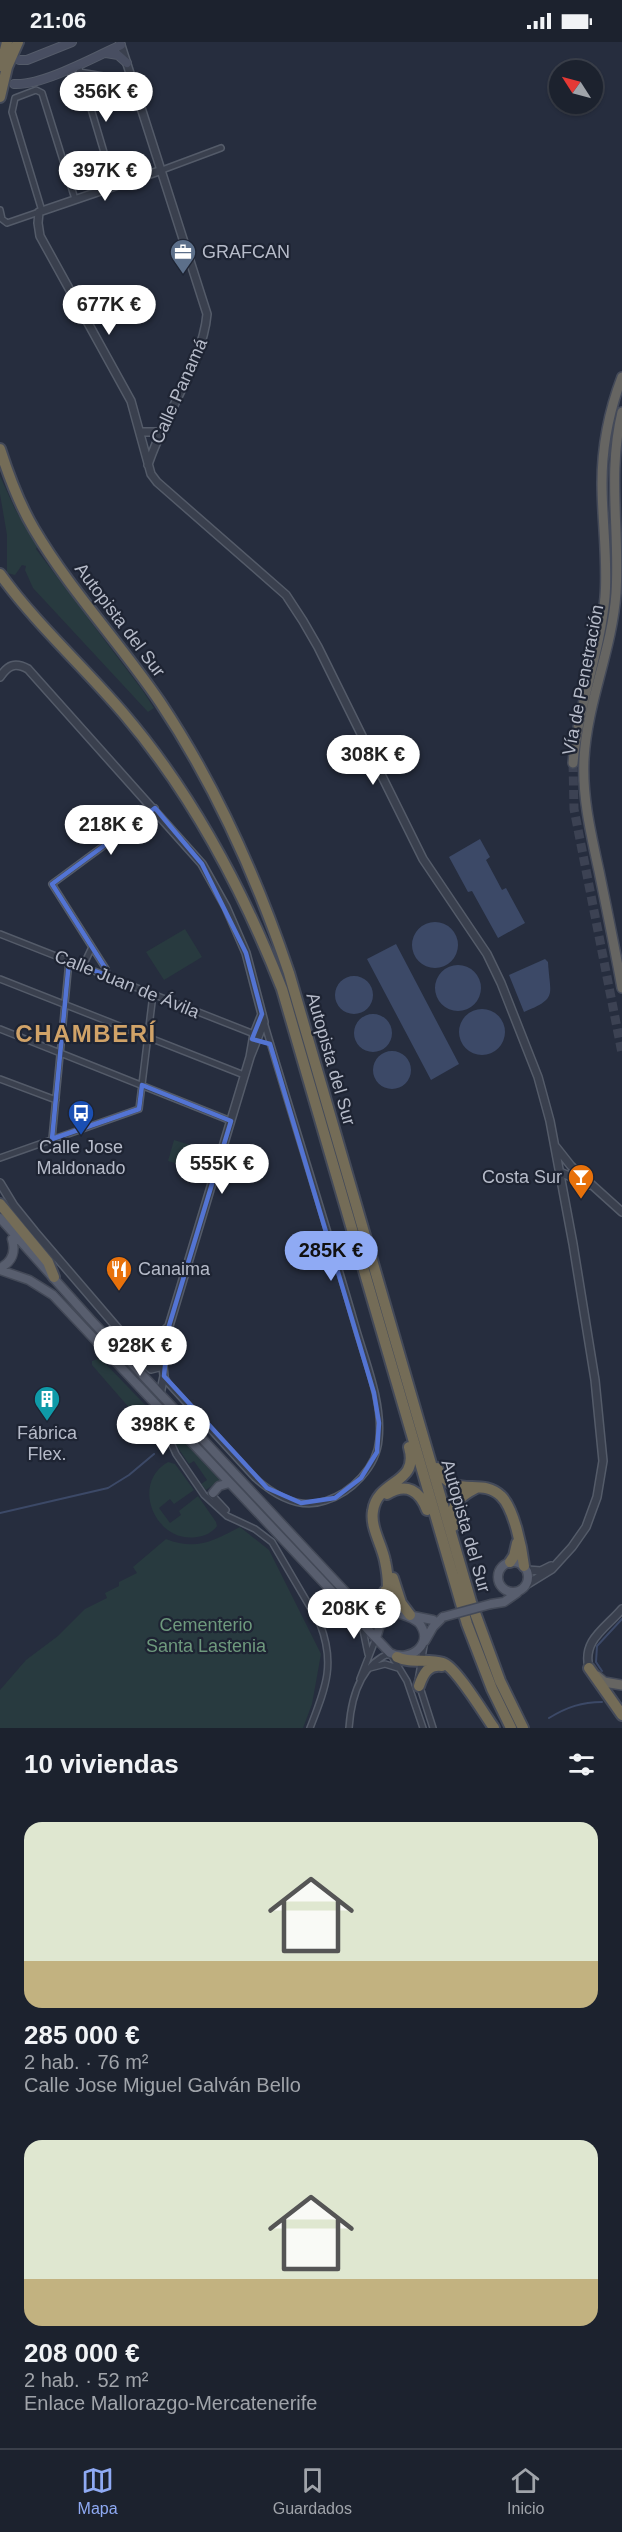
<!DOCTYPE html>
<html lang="es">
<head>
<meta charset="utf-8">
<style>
  :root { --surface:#1c222e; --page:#252a36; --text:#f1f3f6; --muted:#a0a4aa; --line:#3a3f4a; --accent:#8faaf4 }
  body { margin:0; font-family:Helvetica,sans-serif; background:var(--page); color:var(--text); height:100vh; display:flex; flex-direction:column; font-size:22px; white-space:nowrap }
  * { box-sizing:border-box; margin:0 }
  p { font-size:20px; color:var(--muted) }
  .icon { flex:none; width:33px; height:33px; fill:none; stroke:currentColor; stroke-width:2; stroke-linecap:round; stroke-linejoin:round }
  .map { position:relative; height:1686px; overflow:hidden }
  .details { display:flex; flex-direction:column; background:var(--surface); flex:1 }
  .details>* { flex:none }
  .needle { width:39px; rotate:306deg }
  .tools { position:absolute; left:549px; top:18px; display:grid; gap:12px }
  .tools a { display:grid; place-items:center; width:54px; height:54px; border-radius:50%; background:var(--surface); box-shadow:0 2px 4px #0004,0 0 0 2px var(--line); font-size:30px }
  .price { position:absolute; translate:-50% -51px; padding:0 14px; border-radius:21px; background:#fff; color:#222; font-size:20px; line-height:39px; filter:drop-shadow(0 2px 3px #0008) }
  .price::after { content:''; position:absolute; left:50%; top:36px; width:18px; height:14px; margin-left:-9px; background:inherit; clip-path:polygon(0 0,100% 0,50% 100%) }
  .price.current { background:var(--accent); color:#111 }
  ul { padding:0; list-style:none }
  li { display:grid; align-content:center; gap:12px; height:318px; padding:0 24px }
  li span { display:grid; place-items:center; height:186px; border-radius:18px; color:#555 }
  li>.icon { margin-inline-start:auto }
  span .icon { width:108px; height:108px; fill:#fffc; stroke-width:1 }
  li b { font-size:26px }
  h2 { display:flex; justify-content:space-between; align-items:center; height:72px; padding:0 24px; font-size:26px }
  .status { display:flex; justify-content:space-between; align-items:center; height:42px; padding:0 30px; background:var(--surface); direction:ltr }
  .status svg { height:16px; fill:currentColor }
  .tabs { display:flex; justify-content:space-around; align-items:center; height:84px; border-top:2px solid var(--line); background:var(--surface); font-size:16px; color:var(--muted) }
  .tabs a { display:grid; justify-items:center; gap:3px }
  .tabs .current { color:var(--accent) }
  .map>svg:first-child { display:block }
  .green { fill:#283a3f }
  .water { fill:#3c4967 }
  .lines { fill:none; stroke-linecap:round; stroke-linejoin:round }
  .stream { stroke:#3c4967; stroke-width:2 }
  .trunk-tunnel { stroke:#3c4253; stroke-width:9; stroke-dasharray:9 4.5; stroke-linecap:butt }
  .minor-casing { stroke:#545b69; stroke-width:8 }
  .tertiary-casing { stroke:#545b69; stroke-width:10 }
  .secondary-casing { stroke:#545b69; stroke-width:10 }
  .primary-casing { stroke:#434957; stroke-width:11 }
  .trunk-casing { stroke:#444a59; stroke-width:12 }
  .motorway-casing { stroke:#444a59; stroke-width:14 }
  .minor { stroke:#3a404e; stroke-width:5 }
  .tertiary { stroke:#3a404e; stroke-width:7 }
  .secondary { stroke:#484e61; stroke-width:8 }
  .primary { stroke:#585e6e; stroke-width:8 }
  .trunk { stroke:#666562; stroke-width:9 }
  .motorway { stroke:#746c57; stroke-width:10 }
  .primary-bridge-casing { stroke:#434957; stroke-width:11; stroke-linecap:butt }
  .primary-bridge { stroke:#585e6e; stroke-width:8 }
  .marked { fill:none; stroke:#5374d3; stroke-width:4.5; stroke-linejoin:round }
  .labels { text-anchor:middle; stroke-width:4.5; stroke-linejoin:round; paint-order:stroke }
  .poi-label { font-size:18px; fill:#b6bbc9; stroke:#1e2433; text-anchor:start }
  .street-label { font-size:18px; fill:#b6bbc9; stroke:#1e2433 }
  .park-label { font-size:18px; fill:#6e997d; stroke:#1e2433 }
  .district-label { font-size:24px; font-weight:bold; letter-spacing:1.5px; fill:#d1a368; stroke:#1e2433 }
</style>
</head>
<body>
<div class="status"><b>21:06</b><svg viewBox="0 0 49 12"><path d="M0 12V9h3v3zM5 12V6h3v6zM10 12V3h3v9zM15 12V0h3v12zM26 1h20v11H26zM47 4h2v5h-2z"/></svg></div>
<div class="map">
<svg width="622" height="1686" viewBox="0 0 622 1686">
  <rect width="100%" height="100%" fill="#262d3e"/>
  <path class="green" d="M 0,434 L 15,467 L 37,505 L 36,507 L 143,649 L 154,666 L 148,670 L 33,546 L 25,528 L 26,524 L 22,523 L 15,533 L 7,531 L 7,493 L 0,452 Z
    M 185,887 L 202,915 L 164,938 L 146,910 Z
    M 174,1098 L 213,1110 L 207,1131 L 168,1119 Z
    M 98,1317 L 101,1317 L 155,1373 L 159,1381 L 158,1387 L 150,1389 L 145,1384 L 92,1323 L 92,1319 Z
    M 172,1388 L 173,1388 L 220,1438 L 206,1448 L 201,1442 L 207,1438 L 194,1419 L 189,1422 L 176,1403 Z
    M 168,1420 L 175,1422 L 194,1448 L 174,1462 L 170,1457 L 159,1466 L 170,1481 L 181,1473 L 179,1469 L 198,1454 L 216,1480 L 217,1484 C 213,1490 205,1494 197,1495 C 155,1502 130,1441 168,1420 Z
    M 240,1485 L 269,1508 L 321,1612 L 312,1662 L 303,1686 L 0,1686 L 0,1648 L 26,1618 L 58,1594 L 85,1567 L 107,1556 L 105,1551 L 119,1544 L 119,1540 L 137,1531 L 133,1525 L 166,1497 C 196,1509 213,1499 240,1485 Z"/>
  <path class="water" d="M 480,797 L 490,815 L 486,818 L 502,848 L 506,846 L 525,881 L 498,896 L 472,849 L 468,850 L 449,815 Z
    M412 903a23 23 0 1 1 46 0a23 23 0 1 1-46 0Z
    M 396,902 L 459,1022 L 431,1038 L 367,917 Z
    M 545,917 L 548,920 C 550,954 558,956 524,970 L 509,933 Z
    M435 946a23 23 0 1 1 46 0a23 23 0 1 1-46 0Z
    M335 953a19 19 0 1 1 38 0a19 19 0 1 1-38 0Z
    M459 990a23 23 0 1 1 46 0a23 23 0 1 1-46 0Z
    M354 991a19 19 0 1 1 38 0a19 19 0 1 1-38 0Z
    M373 1028a19 19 0 1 1 38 0a19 19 0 1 1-38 0Z"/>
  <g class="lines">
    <path class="stream" d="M 0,1471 L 108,1446 L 129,1433 L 154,1412
      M 602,1629 L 596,1620 L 597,1604 L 622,1577
      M 549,1676 C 567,1665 582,1660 602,1660"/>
    <path class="trunk-tunnel" d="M 573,721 L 574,767 L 622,1011"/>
    <g class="minor-casing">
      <path id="minor" d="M 78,23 L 114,144
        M 79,30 L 133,39
        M 162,128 L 221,106
        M 0,168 L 2,177 L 7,181 L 39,170
        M 42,169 L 12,70 L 15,56 L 36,48 L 42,51 L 75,157
        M 0,892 L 254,992
        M 83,924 L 92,905
        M 107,934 L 106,927 L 52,842 L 155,766
        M 0,937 L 244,1033
        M 0,987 L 231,1079
        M 0,1037 L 56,1058
        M 52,1097 L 69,919
        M 0,1116 L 139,1067 L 153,952
        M 164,1334 L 168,1341 L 255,1436 C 274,1453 299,1468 325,1459 C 351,1451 377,1425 379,1397 C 383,1359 365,1318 355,1282 C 326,1181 294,1081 264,980
        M 154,1363 L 176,1412 L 204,1453 L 227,1474 L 255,1487 L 272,1500 L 320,1582 C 336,1623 325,1647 310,1686
        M 211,1452 L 226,1468
        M 362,1583 L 368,1612
        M 424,1604 L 418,1639 L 433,1686
        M 370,1626 L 385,1622 L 398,1626
        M 360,1637 L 376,1596
        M 349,1686 C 351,1657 360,1623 390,1611 L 407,1639 L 423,1686"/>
    </g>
    <g class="tertiary-casing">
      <path id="tertiary" d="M 120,0 L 207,272 C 203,320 163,375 148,423
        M 162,128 L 39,170 L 38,181 L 40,194 L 131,359 L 151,432 L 157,440 L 286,553 L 303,579 L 318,605 L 423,817 L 487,912 L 501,941 L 538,1035 L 550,1079 L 573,1202 L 595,1338 L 603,1419 L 597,1455 L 586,1485 L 572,1505 L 552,1527 L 526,1543
        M 140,390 L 160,390
        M 0,635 C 8,623 15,620 28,627 L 202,822 L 226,865 L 246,911 L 264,980 L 250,1015
        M 556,1105 L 571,1124 L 622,1170
        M 560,1130 L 589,1143
        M 0,1141 L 14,1164 L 35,1190 L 132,1303
        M 132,1303 L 133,1311 L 151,1327 L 159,1325 L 163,1319
        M 132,1303 L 153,1306 L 162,1314
        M 138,1315 L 167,1286
        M 160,1352 L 164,1334 L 162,1314 L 169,1284 L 250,1015 L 254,992 L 262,972
        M 527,1528 L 541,1529 L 551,1524
        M 589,1626 C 582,1598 606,1586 622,1567"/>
    </g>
    <g class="secondary-casing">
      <path id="secondary" d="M 106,11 L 118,13 L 127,21
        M 19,18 L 27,18 L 72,0
        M 14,42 C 42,44 95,15 121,3"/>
    </g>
    <g class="primary-casing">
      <path id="primary" d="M 0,1176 L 90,1277 L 353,1558 C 372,1572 401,1566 419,1581 C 435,1602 410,1621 390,1611 L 53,1253 L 29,1238 L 0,1228
        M 0,1226 C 12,1220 16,1210 12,1197
        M 118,1301 C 123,1306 126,1307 132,1303
        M 213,1451 L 219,1444 L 229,1441
        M498 1535a15 15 0 1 1 30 0a15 15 0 1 1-30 0Z
        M 491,1562 L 504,1560 L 517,1551
        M 413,1574 L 433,1578
        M 376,1596 L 384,1570
        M 425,1599 L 433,1585 L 443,1575"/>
    </g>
    <g class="trunk-casing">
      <path id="trunk" d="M 622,370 C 607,432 620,489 616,551 C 612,608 587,660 584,717 C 582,755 591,792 599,829 C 607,868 615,907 622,946
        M 573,721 C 578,664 600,611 605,555 C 608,518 602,479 602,441 C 602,404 609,369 622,335
        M 597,1634 L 604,1640 L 622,1643"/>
    </g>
    <g class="motorway-casing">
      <path id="motorway" d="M 1,24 L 7,0
        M 0,55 L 7,25 L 18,0
        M 0,407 C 9,435 19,462 34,487 C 70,548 120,601 160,660 C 216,744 257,836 289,931 L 471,1560 L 500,1639 L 523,1686
        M 0,532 C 36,582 83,624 124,672 C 193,753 243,848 282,947 L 467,1582 L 492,1647 L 511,1686
        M 0,1162 L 48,1220 L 54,1235
        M 437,1426 C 454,1459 481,1434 501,1454 C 514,1466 522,1507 524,1524
        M 387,1452 C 407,1440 420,1449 427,1468
        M 454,1484 C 448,1464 460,1454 476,1446
        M 510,1520 L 514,1514 L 517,1501
        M 393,1536 L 401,1561 L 410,1573
        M 365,1565 L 381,1558 L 385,1549
        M 384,1570 C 389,1551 389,1538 385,1519 C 382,1503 370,1485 373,1469 C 377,1437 420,1443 409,1405
        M 397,1615 C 411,1622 428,1616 443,1621 C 456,1625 484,1672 494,1686
        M 589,1626 L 622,1673
        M 419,1644 C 423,1632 428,1622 442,1624"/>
    </g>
    <use href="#minor" class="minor"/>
    <use href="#tertiary" class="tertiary"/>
    <use href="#secondary" class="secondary"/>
    <use href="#primary" class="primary"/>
    <use href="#trunk" class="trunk"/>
    <use href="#motorway" class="motorway"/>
    <g class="primary-bridge-casing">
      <path id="primary-bridge" d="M 443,1575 L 491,1562"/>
    </g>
    <use href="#primary-bridge" class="primary-bridge"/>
  </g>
  <path class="marked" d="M 155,766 L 202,822 L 246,911 L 262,972 L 252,997 L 270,1002 L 374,1351 L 379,1381 L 377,1410 L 361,1436 L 335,1456 L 301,1461 L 267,1446 L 164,1334 L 169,1284 L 231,1079 L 142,1043 L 139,1067 L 52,1097 L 69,919 L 111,935 L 52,842 Z"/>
  <defs>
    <g id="office-pin" transform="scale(1.35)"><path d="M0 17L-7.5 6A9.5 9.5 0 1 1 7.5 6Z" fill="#5c6f8a" stroke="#1e2433"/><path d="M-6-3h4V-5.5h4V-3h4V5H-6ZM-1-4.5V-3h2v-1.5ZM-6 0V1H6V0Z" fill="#fff"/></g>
    <g id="bus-pin" transform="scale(1.35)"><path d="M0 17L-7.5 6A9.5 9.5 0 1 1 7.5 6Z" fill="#1a4fb4" stroke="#1e2433"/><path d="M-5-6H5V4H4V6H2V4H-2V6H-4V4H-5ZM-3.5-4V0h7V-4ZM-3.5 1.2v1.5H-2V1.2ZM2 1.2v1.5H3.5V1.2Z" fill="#fff"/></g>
    <g id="bar-pin" transform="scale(1.35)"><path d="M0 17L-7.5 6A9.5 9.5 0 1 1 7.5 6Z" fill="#e8710a" stroke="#1e2433"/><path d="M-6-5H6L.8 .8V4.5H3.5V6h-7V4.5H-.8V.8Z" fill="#fff"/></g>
    <g id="restaurant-pin" transform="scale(1.35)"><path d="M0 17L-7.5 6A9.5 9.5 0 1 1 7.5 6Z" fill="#e8710a" stroke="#1e2433"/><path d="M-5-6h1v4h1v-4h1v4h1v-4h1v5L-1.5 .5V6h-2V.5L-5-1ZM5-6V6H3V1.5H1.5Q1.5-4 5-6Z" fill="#fff"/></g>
    <g id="building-pin" transform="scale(1.35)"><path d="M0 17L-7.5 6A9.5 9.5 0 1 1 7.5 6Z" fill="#0f9aa8" stroke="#1e2433"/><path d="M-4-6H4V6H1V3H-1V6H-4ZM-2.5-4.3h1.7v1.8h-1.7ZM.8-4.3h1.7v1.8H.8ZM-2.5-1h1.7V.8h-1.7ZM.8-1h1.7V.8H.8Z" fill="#fff"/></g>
  </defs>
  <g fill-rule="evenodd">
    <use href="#office-pin" x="183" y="210"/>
    <use href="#bus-pin" x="81" y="1071"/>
    <use href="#bar-pin" x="581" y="1135"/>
    <use href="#restaurant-pin" x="119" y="1227"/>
    <use href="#building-pin" x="47" y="1357"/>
  </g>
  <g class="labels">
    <g class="poi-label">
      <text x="202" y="216">GRAFCAN</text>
      <text x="81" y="1111" text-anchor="middle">Calle Jose<tspan x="81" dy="21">Maldonado</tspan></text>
      <text x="562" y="1141" text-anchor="end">Costa Sur</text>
      <text x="138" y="1233">Canaima</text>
      <text x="47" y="1397" text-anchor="middle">Fábrica<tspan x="47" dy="21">Flex.</tspan></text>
    </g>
    <g class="street-label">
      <text transform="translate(179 349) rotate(-66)" y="6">Calle Panamá</text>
      <text transform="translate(120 578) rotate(53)" y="6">Autopista del Sur</text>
      <text transform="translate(583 638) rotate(-79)" y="6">Vía de Penetración</text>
      <text transform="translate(127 942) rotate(22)" y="6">Calle Juan de Ávila</text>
      <text transform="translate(331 1017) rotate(74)" y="6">Autopista del Sur</text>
      <text transform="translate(466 1484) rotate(74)" y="6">Autopista del Sur</text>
    </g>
    <g class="park-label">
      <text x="206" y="1589">Cementerio<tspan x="206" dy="21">Santa Lastenia</tspan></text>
    </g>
    <g class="district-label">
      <text x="86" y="1000">CHAMBERÍ</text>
    </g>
  </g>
</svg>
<div class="tools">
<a><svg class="needle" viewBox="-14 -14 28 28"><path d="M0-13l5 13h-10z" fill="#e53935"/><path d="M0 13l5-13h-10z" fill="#a0a4aa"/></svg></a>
</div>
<b class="price" style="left:106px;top:81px">356K €</b>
<b class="price" style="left:105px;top:160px">397K €</b>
<b class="price" style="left:109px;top:294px">677K €</b>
<b class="price" style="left:373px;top:744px">308K €</b>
<b class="price" style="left:111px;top:814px">218K €</b>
<b class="price" style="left:222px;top:1153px">555K €</b>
<b class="price current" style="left:331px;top:1240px">285K €</b>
<b class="price" style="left:140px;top:1335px">928K €</b>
<b class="price" style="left:163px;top:1414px">398K €</b>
<b class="price" style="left:354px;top:1598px">208K €</b>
</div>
<section class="details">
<h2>10 viviendas<svg class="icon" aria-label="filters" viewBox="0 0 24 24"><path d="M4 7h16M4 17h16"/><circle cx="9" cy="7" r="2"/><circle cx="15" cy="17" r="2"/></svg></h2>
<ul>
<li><span style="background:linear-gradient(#dfe7d0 75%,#c2b280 0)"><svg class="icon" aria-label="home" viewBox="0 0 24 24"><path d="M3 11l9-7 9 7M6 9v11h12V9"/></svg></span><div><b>285 000 €</b><p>2 hab. · 76 m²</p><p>Calle Jose Miguel Galván Bello</p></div></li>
<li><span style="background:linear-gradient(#dfe7d0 75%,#c2b280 0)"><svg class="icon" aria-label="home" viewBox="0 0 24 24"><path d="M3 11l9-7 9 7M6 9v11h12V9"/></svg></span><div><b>208 000 €</b><p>2 hab. · 52 m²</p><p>Enlace Mallorazgo-Mercatenerife</p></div></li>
</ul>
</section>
<nav class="tabs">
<a class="current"><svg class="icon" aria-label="map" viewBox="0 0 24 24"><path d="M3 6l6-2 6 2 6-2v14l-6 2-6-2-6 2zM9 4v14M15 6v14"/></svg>Mapa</a>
<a><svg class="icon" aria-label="saved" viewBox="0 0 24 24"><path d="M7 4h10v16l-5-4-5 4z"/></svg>Guardados</a>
<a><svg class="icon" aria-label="home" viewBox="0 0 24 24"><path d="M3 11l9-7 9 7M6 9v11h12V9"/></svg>Inicio</a>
</nav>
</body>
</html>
